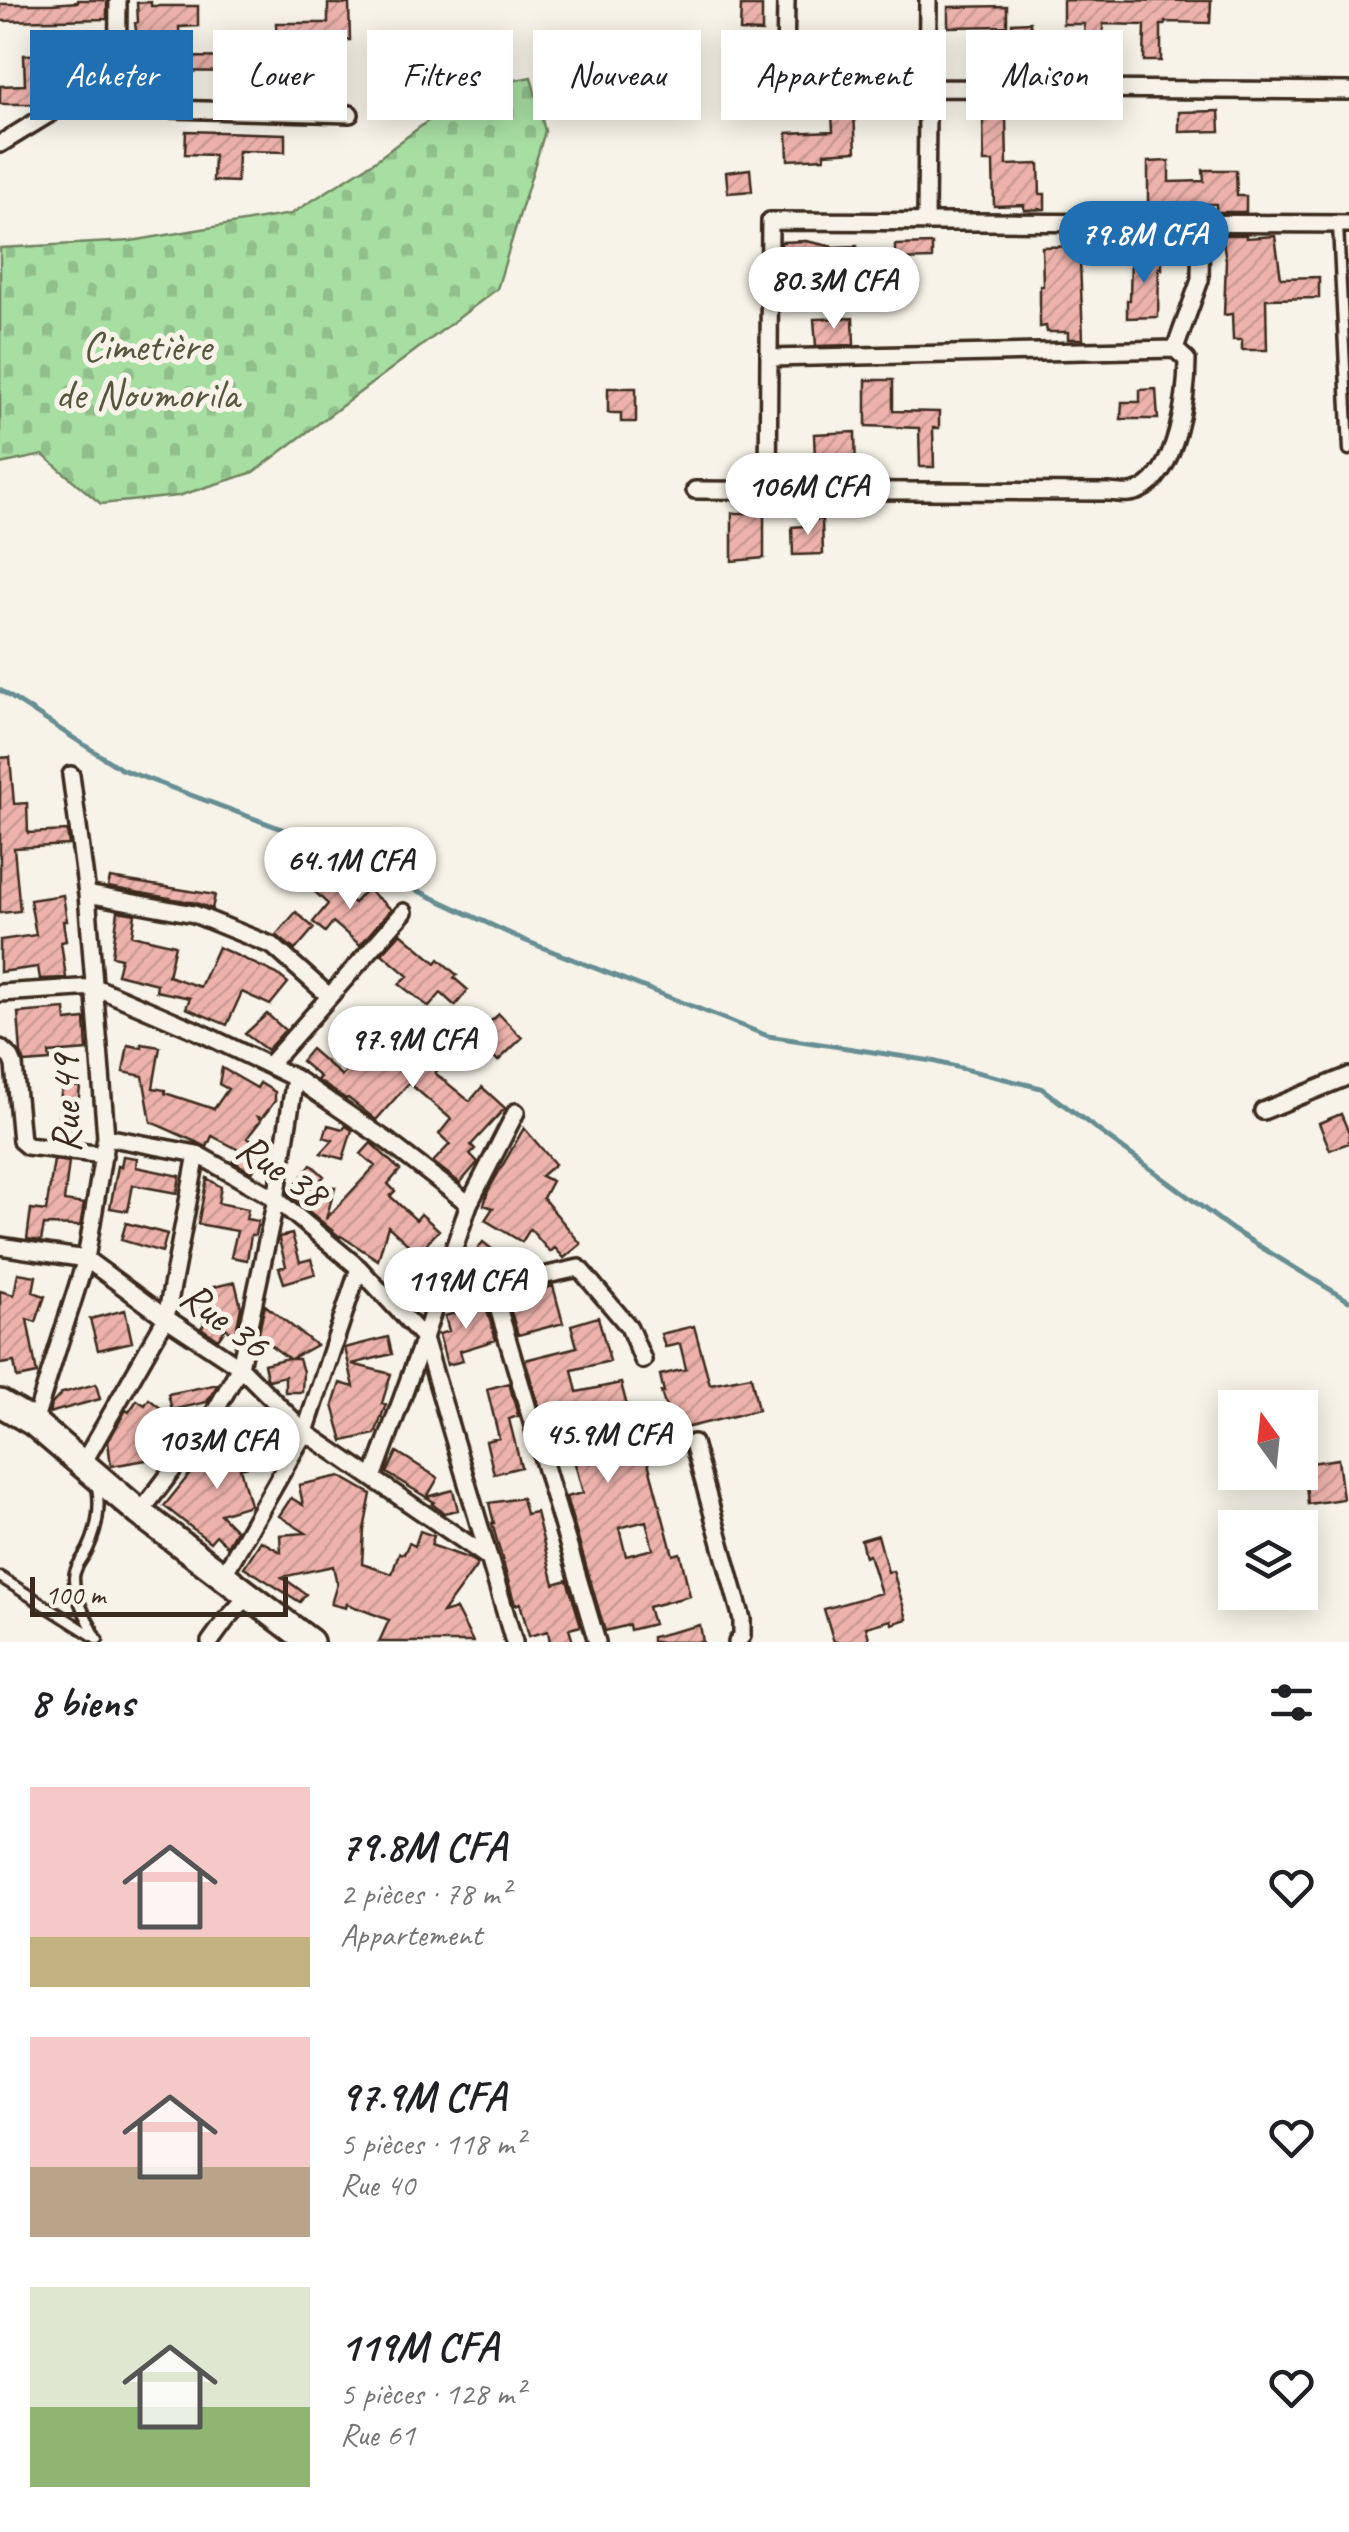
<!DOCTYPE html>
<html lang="fr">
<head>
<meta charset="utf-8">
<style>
  :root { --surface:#fff; --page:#f2f2f2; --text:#202124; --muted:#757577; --accent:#1f6fb2 }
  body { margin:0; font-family:Caveat,sans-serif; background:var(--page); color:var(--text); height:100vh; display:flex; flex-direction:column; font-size:38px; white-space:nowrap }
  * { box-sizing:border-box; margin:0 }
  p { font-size:32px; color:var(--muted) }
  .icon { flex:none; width:55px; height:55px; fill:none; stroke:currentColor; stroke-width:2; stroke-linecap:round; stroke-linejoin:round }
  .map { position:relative; height:1642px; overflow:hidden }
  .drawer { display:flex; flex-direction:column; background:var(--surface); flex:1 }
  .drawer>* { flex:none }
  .guide { position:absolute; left:30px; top:30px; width:1290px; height:90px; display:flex; gap:20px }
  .needle { width:65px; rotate:345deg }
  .controls { position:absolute; left:1218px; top:1390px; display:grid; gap:20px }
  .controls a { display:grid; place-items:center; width:100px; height:100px; border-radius:0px; background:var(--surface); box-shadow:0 5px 25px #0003; font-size:50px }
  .scale { position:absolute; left:30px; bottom:25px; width:258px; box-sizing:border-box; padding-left:10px; border:5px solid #3b2a1e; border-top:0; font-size:28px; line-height:35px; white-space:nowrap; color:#3b2a1e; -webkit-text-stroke:8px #f7f3e8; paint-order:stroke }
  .price { position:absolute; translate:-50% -85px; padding:0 22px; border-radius:35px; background:#fff; color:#222; font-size:32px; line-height:65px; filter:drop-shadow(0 2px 5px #0008) }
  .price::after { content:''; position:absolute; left:50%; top:60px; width:30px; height:22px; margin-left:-15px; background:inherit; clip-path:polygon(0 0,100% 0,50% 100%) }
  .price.selected { background:var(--accent); color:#fff }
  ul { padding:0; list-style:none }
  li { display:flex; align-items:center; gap:30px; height:250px; padding:0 30px }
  li span { display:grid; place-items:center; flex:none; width:280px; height:200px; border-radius:0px; color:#555 }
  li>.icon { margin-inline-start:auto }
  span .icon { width:120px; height:120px; fill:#fffc; stroke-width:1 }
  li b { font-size:42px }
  h2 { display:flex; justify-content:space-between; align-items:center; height:120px; padding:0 30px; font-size:42px }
  .tag { padding:0 35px; border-radius:0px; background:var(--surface); box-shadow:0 5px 25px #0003; font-size:35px; line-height:90px }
  .tag.selected { background:var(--accent); color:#fff }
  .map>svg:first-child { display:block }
  .cemetery { fill:url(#cemetery-stones); stroke:#718460; stroke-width:2.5 }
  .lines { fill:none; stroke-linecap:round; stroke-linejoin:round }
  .stream { stroke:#668e93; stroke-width:5 }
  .building { fill:url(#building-hatch); stroke:#3b2a1e; stroke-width:2.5; fill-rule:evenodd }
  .service-casing { stroke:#3b2a1e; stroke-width:15 }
  .minor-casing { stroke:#3b2a1e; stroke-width:22 }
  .trunk-casing { stroke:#3b2a1e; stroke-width:32 }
  .service { stroke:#f7f3e8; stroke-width:8 }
  .minor { stroke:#f7f3e8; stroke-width:15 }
  .trunk { stroke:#f7f3e8; stroke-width:25 }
  .labels { text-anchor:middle; stroke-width:10; stroke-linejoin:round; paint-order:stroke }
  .park-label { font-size:42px; fill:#56573f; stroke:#f7f3e8 }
  .street-label { font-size:42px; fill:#3b2a1e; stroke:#f7f3e8 }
</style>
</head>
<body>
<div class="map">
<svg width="1349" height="1642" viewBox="0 0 1349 1642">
  <defs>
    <pattern id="cemetery-stones" width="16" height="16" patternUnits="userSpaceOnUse" patternTransform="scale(2.5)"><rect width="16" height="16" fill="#a7dea2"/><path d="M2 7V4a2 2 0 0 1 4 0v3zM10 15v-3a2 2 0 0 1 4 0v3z" fill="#91bf8b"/></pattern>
    <pattern id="building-hatch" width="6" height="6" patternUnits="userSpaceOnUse" patternTransform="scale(2.5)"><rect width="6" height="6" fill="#edb2ac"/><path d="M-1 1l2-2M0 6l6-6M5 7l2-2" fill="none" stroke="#cc9994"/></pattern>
  </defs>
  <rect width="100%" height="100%" fill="#f7f3e8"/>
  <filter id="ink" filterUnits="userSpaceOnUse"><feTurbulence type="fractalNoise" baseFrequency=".01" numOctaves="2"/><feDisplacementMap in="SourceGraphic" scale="20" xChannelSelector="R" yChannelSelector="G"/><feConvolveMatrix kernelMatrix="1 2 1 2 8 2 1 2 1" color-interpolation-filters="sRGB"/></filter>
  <g filter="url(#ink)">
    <path class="cemetery" d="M 531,77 L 545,131 L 497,289 L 254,472 L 178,496 L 101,504 L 43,455 L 0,464 L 0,248 L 131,241 L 291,214 L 375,161 L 470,89 Z"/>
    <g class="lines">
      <path class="stream" d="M 0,690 L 121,769 L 298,835 L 526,941 L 768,1036 L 932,1061 L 1041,1088 L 1233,1230 L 1349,1301"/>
    </g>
    <path class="building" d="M 78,0 L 107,0 L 107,19 L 0,21 L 0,4 L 51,4 L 78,2 Z
      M 1063,0 L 1211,1 L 1210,23 L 1165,22 L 1165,25 L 1161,25 L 1161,61 L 1144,61 L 1145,25 L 1103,24 L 1103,37 L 1085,37 L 1084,24 L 1063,24 Z
      M 151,2 L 151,6 L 198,6 L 198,26 L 179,27 L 180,57 L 256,58 L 256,72 L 147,71 L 147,64 L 137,64 L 138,44 L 135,23 L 138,22 L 137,3 Z
      M 328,4 L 349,4 L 350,40 L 309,41 L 309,47 L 277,47 L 276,23 L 328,23 Z
      M 741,6 L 762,6 L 762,32 L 740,31 Z
      M 1007,6 L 1007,26 L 948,27 L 948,7 Z
      M 1030,22 L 1031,33 L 1046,33 L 1046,57 L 1012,57 L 1012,23 Z
      M 64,54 L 64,81 L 73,81 L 73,86 L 99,85 L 99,96 L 62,95 L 46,100 L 44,104 L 0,104 L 0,86 L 25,85 L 24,55 Z
      M 1219,111 L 1220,131 L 1179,132 L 1179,112 Z
      M 854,113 L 856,151 L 824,153 L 824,158 L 788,160 L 787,133 L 833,131 L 832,114 Z
      M 983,118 L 1006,118 L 1007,165 L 1039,164 L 1040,194 L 1045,194 L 1045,209 L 1024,210 L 1024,205 L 994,206 L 993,162 L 984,162 Z
      M 186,131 L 285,134 L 285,152 L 238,151 L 237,182 L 213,181 L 214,155 L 185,154 Z
      M 1169,161 L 1169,182 L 1204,181 L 1203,170 L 1236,170 L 1237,196 L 1246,196 L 1246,212 L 1216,212 L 1216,204 L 1169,204 L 1169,212 L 1148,212 L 1148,162 Z
      M 750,169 L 752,191 L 728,193 L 726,172 Z
      M 1222,235 L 1246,235 L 1246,238 L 1275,236 L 1281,278 L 1319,277 L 1319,298 L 1266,299 L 1267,350 L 1242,350 L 1242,340 L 1233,340 L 1232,314 L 1224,315 L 1226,260 Z
      M 806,241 L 834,247 L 857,246 L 858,260 L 867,259 L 868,279 L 857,279 L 858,291 L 798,296 L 796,260 L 781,261 L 781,242 Z
      M 932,244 L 932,259 L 895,260 L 895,245 Z
      M 1084,246 L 1084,261 L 1080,261 L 1083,339 L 1068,339 L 1068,332 L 1047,332 L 1046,326 L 1040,327 L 1040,286 L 1043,286 L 1042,247 Z
      M 1131,255 L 1162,255 L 1162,269 L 1159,268 L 1158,317 L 1127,318 L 1127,300 L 1130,300 Z
      M 853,318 L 854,345 L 816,346 L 814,319 Z
      M 866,380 L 893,380 L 893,411 L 939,412 L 939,428 L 933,428 L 934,467 L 920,467 L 919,428 L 866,426 Z
      M 608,388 L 636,388 L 636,422 L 621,422 L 621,413 L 608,413 Z
      M 1156,389 L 1158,419 L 1121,419 L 1122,402 L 1140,402 L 1140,390 Z
      M 855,432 L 856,477 L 837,477 L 836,458 L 815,459 L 814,434 Z
      M 732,513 L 764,513 L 764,558 L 732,561 Z
      M 822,519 L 823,554 L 793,555 L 792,527 L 804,526 L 804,520 Z
      M 10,757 L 14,804 L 27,803 L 28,833 L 67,831 L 69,845 L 14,848 L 20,911 L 0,913 L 0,758 Z
      M 110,878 L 215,895 L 212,909 L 196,903 L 108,887 Z
      M 325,879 L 354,903 L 367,889 L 391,909 L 360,945 L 333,922 L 325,932 L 313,922 L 328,904 L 314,891 Z
      M 63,895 L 67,921 L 63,921 L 66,941 L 61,942 L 66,978 L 40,979 L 38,967 L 0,972 L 0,940 L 36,935 L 30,900 Z
      M 118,911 L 135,914 L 132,935 L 175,945 L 168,976 L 200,987 L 218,947 L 277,974 L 288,983 L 270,1005 L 242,992 L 227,1025 L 186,1008 L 190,998 L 156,991 L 157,984 L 117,974 L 121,958 L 112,956 Z
      M 296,912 L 314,928 L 295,950 L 276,935 Z
      M 401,933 L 436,963 L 439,959 L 457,975 L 454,978 L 468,990 L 455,1006 L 441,993 L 429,1007 L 399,984 L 408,976 L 382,954 Z
      M 65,1009 L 66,1021 L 85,1019 L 87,1050 L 49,1053 L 50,1061 L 25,1063 L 21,1053 L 18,1013 Z
      M 267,1014 L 285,1030 L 267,1050 L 245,1034 Z
      M 499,1014 L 522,1038 L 498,1061 L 478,1041 L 486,1033 L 482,1029 Z
      M 386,1023 L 416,1048 L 428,1034 L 452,1054 L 435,1073 L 468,1100 L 470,1101 L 482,1087 L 505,1108 L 471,1145 L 475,1149 L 470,1154 L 478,1162 L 460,1183 L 433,1162 L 450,1144 L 439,1134 L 451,1119 L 409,1083 L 376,1120 L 348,1098 L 346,1099 L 317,1080 L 320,1077 L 301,1061 L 311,1049 L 342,1076 Z
      M 142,1044 L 160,1047 L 153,1088 L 165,1090 L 165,1093 L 214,1109 L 228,1089 L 219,1084 L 222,1068 L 257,1088 L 260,1083 L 275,1092 L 275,1101 L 262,1118 L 258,1117 L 261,1120 L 247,1138 L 265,1148 L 252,1173 L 233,1161 L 239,1150 L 212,1136 L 207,1147 L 151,1122 L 143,1076 L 123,1072 L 128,1045 L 142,1048 Z
      M 62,1085 L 80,1087 L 74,1140 L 56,1138 Z
      M 1341,1114 L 1349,1133 L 1349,1143 L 1330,1150 L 1319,1123 Z
      M 328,1125 L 343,1129 L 346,1126 L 352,1130 L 343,1159 L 321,1153 L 333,1140 L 324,1137 Z
      M 524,1128 L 555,1164 L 541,1176 L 552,1181 L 543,1198 L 581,1244 L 564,1258 L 555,1248 L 550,1252 L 530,1229 L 522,1242 L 485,1220 L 493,1208 L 484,1205 L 488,1191 Z
      M 371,1143 L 400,1170 L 388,1184 L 395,1191 L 390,1196 L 416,1220 L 421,1214 L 439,1230 L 421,1250 L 437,1257 L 431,1271 L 433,1272 L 417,1301 L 392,1287 L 413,1249 L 388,1226 L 378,1260 L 341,1236 L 340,1237 L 288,1194 L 311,1164 L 324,1176 L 317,1184 L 335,1187 L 326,1219 L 375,1166 L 361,1154 Z
      M 123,1156 L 137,1158 L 136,1167 L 180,1176 L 177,1193 L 133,1185 L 128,1211 L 110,1208 L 118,1166 L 121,1167 Z
      M 54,1160 L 69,1162 L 64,1201 L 84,1204 L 80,1226 L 44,1225 L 41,1241 L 27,1239 L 31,1209 L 46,1211 Z
      M 207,1178 L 221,1187 L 218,1203 L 248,1209 L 246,1219 L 258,1221 L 255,1235 L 251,1235 L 247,1260 L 231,1257 L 237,1231 L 198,1224 Z
      M 126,1223 L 167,1234 L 162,1252 L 121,1240 Z
      M 292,1234 L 300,1262 L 311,1259 L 315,1274 L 284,1283 L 279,1268 L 286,1266 L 279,1240 L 279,1237 Z
      M 483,1242 L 503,1258 L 488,1276 L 467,1281 L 458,1274 Z
      M 18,1273 L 36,1276 L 33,1292 L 45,1296 L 36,1322 L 27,1319 L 37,1374 L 17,1378 L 14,1362 L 0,1364 L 0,1291 L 14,1295 Z
      M 235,1282 L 241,1307 L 235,1337 L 226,1328 L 218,1339 L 201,1328 L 204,1324 L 197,1291 Z
      M 553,1286 L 563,1323 L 518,1335 L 507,1298 Z
      M 485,1304 L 496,1340 L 460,1351 L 463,1361 L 447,1365 L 439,1334 L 449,1331 L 445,1316 Z
      M 265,1305 L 316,1345 L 291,1359 L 299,1359 L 303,1372 L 302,1392 L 285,1392 L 285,1376 L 269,1380 L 267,1378 L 264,1364 L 288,1358 L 258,1336 Z
      M 125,1310 L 132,1342 L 98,1350 L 90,1319 Z
      M 598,1317 L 610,1361 L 572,1370 L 577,1392 L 621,1383 L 636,1441 L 642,1440 L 673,1555 L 680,1553 L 690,1596 L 648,1607 L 653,1624 L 630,1630 L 629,1625 L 605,1631 L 566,1497 L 583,1493 L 571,1449 L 553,1454 L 525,1360 L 577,1347 L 571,1325 ZM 646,1521 L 653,1549 L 626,1556 L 619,1528 Z
      M 694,1326 L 710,1384 L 751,1376 L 758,1410 L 673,1431 L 661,1392 L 664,1392 L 660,1375 L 686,1369 L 680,1344 L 665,1347 L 661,1334 Z
      M 388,1337 L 392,1354 L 352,1364 L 391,1374 L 382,1403 L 386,1404 L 375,1434 L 343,1441 L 333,1405 L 340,1383 L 354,1387 L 345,1348 Z
      M 509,1383 L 518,1416 L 509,1419 L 521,1467 L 494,1474 L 486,1441 L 499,1438 L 487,1389 Z
      M 96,1384 L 100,1399 L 49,1413 L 52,1404 L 62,1393 Z
      M 218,1384 L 207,1402 L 172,1410 L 168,1394 Z
      M 149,1399 L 190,1431 L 169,1456 L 111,1466 L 108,1442 L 126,1410 L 129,1412 L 137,1400 L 145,1405 Z
      M 269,1441 L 274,1460 L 240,1468 L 250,1505 L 220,1514 L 236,1530 L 227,1546 L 216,1535 L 210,1542 L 164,1506 L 197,1465 L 203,1470 L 212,1456 Z
      M 397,1452 L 438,1478 L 427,1497 L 453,1490 L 458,1510 L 444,1513 L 432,1504 L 434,1502 L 387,1473 Z
      M 1338,1459 L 1343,1499 L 1308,1504 L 1304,1464 Z
      M 340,1476 L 371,1494 L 364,1530 L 362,1564 L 392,1574 L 399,1553 L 404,1554 L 409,1543 L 415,1546 L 420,1531 L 434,1536 L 431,1545 L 470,1559 L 478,1564 L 442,1613 L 456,1609 L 473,1642 L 379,1642 L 389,1620 L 347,1604 L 346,1608 L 331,1604 L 337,1584 L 333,1566 L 282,1577 L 306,1594 L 300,1602 L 244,1567 L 261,1541 L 281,1552 L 280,1535 L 306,1533 L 279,1516 L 291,1498 L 303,1505 L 299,1485 Z
      M 522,1498 L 526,1514 L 536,1512 L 554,1584 L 567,1580 L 581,1626 L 569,1629 L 573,1642 L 550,1642 L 548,1631 L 529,1636 L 520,1603 L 515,1605 L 492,1523 L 494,1523 L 489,1503 Z
      M 878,1535 L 888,1572 L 893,1571 L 907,1619 L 892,1624 L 891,1620 L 866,1627 L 870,1642 L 834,1642 L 824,1609 L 881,1593 L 869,1555 L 865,1557 L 861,1540 Z
      M 700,1625 L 703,1642 L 652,1642 L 652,1637 Z"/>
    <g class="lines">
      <g class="service-casing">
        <path id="service" d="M 1338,225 L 1349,450
          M 97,1486 C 101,1509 98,1528 88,1549 C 83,1559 74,1567 74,1578 C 74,1598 89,1621 97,1639
          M 0,1577 L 98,1639"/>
      </g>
      <g class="minor-casing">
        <path id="minor" d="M 786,0 L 785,69 L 789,82 L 801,87 L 1349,91
          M 117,107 L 118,0
          M 0,144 L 62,106 L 350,114
          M 926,222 L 928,0
          M 1175,349 L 1200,280 L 1201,223
          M 695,490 L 1109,492 C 1120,493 1130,495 1140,490 C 1177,473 1187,396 1187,360 L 1175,349 L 769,358
          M 768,490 L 770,221 L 1349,224
          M 87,894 L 194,914 L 273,946 L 329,996
          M 0,993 L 95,987 L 195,1030 L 295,1078 L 386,1140 L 469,1204
          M 0,1048 L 11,1058 L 14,1065 L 21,1141 L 27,1146 L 104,1155
          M 269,1065 L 404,912
          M 1263,1111 L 1349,1076
          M 106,1137 L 197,1154 L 276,1199 L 359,1268 L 424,1338 L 514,1642
          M 0,1246 L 86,1259 L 166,1318 L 240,1367 L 305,1432 L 489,1558
          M 492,1287 L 597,1642
          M 437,1299 L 579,1268 L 629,1327 L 643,1360
          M 34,1423 L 86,1259 L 106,1137 L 87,894 L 71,775
          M 208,1424 L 240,1367 L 276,1199 L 295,1078
          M 693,1443 L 742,1619 L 742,1636 L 737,1642
          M 82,1465 L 166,1318 L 197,1154
          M 373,1478 L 424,1338 L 469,1204 L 516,1112
          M 140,1513 L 190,1447
          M 223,1576 L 305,1432 L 359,1268
          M 210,1642 L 226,1620 L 249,1595"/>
      </g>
      <g class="trunk-casing">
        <path id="trunk" d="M 0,1403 L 34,1423 L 140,1513 L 310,1642"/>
      </g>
      <use href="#service" class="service"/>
      <use href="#minor" class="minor"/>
      <use href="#trunk" class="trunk"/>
    </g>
  </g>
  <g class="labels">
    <g class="park-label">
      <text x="147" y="360">Cimetière<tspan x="147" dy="48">de Noumorila</tspan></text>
    </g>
    <g class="street-label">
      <text transform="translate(64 1104) rotate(-91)" y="15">Rue 49</text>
      <text transform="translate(283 1169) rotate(34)" y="15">Rue 38</text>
      <text transform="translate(226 1319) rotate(37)" y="15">Rue 36</text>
    </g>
  </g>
</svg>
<div class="controls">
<a><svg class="needle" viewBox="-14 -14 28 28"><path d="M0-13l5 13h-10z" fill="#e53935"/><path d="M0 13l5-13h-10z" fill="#757577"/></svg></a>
<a><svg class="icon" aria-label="layers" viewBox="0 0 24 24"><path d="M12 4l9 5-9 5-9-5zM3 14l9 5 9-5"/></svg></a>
</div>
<div class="scale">100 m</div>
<b class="price selected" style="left:1144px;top:286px">79.8M CFA</b>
<b class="price" style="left:834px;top:332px">80.3M CFA</b>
<b class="price" style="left:808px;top:538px">106M CFA</b>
<b class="price" style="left:350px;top:912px">64.1M CFA</b>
<b class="price" style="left:413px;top:1091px">97.9M CFA</b>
<b class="price" style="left:466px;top:1332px">119M CFA</b>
<b class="price" style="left:608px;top:1486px">45.9M CFA</b>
<b class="price" style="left:217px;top:1492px">103M CFA</b>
<div class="guide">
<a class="tag selected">Acheter</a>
<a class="tag">Louer</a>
<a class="tag">Filtres</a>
<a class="tag">Nouveau</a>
<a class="tag">Appartement</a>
<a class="tag">Maison</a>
</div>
</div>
<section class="drawer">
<h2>8 biens<svg class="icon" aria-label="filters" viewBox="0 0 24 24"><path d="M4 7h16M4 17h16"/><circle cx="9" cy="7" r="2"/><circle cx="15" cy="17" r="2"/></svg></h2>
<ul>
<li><span style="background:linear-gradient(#f6c9c9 75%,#c2b280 0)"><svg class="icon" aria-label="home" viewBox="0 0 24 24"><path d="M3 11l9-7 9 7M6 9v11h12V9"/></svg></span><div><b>79.8M CFA</b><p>2 pièces · 78 m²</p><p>Appartement</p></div><svg class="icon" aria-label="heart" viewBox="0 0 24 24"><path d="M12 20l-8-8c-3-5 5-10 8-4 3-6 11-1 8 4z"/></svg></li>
<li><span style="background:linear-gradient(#f6c9c9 65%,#b9a48a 0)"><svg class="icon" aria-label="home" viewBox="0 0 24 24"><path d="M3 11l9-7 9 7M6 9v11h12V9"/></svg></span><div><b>97.9M CFA</b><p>5 pièces · 118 m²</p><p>Rue 40</p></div><svg class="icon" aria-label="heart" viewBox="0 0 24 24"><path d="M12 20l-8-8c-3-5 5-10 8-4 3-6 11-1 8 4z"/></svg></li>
<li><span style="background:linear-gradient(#dfe7d0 60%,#8fb573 0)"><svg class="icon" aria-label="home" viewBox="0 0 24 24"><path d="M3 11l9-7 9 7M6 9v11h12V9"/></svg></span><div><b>119M CFA</b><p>5 pièces · 128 m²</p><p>Rue 61</p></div><svg class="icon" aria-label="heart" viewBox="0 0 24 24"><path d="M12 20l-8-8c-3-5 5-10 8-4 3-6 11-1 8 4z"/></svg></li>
</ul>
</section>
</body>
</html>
